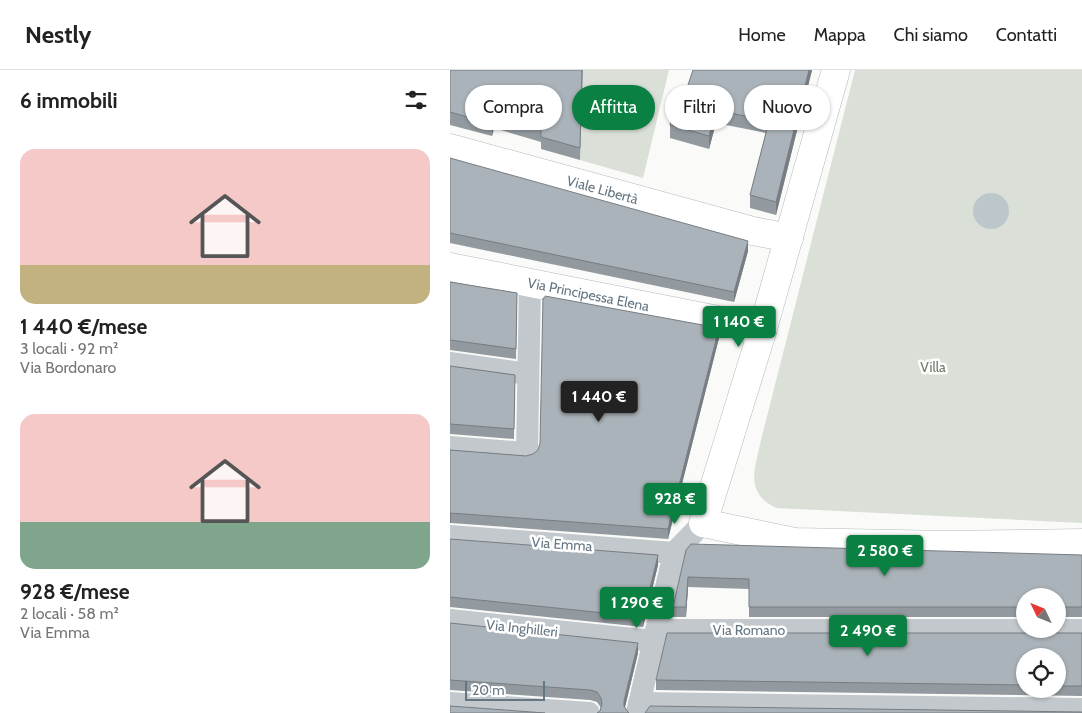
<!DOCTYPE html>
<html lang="it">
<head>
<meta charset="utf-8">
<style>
  :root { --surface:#fff; --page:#f2f2f2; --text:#222; --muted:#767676; --line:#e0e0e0; --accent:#0b8043 }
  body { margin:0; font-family:Cabin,sans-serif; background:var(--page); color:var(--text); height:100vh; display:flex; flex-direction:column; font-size:19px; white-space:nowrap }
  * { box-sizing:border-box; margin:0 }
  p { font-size:16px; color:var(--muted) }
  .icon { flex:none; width:28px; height:28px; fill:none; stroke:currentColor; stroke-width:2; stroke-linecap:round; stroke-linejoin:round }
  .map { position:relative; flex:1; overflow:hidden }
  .sheet { display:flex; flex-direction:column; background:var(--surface); width:450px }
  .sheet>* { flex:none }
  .banner { position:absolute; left:15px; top:15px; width:475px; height:45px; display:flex; gap:10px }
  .needle { width:32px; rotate:313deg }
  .fabs { position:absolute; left:566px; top:518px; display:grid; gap:10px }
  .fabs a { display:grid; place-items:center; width:50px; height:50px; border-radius:50%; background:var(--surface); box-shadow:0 1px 4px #0004; font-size:25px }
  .scale { position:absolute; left:15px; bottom:12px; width:80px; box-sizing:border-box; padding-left:5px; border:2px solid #657683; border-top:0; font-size:14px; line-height:18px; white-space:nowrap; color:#657683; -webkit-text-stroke:4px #fff; paint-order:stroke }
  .price { position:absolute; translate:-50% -42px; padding:0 11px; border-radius:5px; background:var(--accent); color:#fff; font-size:16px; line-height:32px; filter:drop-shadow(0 1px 2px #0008) }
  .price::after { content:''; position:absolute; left:50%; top:30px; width:15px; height:11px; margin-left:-8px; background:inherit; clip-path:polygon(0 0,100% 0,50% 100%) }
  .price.active { background:#222; color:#fff }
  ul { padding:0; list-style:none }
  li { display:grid; align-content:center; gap:10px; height:265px; padding:0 20px }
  li span { display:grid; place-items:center; height:155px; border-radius:15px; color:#555 }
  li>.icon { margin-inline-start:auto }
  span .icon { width:90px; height:90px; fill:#fffc; stroke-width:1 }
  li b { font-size:21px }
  h2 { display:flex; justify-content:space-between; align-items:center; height:60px; padding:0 20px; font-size:21px }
  .pill { padding:0 18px; border-radius:22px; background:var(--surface); box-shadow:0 1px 4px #0004; font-size:18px; line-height:45px }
  .pill.active { background:var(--accent); color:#fff }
  header { display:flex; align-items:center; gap:30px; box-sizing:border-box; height:70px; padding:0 25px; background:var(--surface); border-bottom:1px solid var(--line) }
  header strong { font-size:24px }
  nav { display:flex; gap:28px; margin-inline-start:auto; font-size:18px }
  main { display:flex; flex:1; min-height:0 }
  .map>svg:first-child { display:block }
  .green { fill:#dadfd7 }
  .water { fill:#bbc7cb }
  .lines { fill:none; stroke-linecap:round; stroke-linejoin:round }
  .secondary-casing { stroke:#b3babf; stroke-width:29 }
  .street { stroke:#c3c8cc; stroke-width:22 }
  .secondary { stroke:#fff; stroke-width:28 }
  .wall { fill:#929a9f; fill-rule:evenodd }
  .shaded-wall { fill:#777d82 }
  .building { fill:#aab3b9; stroke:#777d82 }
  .labels { text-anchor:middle; stroke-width:5; stroke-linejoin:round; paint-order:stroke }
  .street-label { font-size:14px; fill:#657683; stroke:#fff }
  .park-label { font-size:14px; fill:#687a64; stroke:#fff }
</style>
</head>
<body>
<header>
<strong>Nestly</strong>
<nav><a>Home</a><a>Mappa</a><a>Chi siamo</a><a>Contatti</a></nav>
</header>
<main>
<section class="sheet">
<h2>6 immobili<svg class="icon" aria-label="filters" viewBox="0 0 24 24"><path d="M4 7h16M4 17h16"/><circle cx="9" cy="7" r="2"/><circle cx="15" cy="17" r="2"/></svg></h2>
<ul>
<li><span style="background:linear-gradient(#f6c9c9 75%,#c2b280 0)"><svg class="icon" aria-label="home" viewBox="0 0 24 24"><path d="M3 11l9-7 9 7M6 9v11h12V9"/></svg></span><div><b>1 440 €/mese</b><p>3 locali · 92 m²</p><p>Via Bordonaro</p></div></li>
<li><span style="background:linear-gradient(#f6c9c9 70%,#7fa58c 0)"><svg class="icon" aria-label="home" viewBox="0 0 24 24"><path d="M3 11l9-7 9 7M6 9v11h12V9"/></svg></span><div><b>928 €/mese</b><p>2 locali · 58 m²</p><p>Via Emma</p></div></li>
</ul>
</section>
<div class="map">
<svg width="632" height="643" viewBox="0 0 632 643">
  <rect width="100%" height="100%" fill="#fafaf8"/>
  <path class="green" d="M 133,0 L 219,0 L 193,108 L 130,90 Z
    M 405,0 L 632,0 L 632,453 L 326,438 C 294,422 305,399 311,370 Z"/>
  <path class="water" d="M523 141a18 18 0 1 1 36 0a18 18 0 1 1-36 0Z"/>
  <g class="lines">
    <g class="secondary-casing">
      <g id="secondary">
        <path d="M 386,0 L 312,262 L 253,453 L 345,472 L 496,475 L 632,473"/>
        <path id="s1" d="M 0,78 L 303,161 L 339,168"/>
        <path id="s2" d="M 0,197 L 278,252 L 312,262"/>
      </g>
    </g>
    <path class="street" d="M 0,293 L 78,304
      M 0,377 L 77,383 L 80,213
      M 0,466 L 224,483
      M 224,483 L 253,453
      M 0,550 L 203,571
      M 206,560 L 632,560
      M 0,633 L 139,643
      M 189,633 L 632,639
      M 187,643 L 224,483"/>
    <use href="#secondary" class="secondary"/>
  </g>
  <path class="wall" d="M 0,0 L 133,0 L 130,90 L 91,79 L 91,72 L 44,58 L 42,66 L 0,55 Z
    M 362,0 L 326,145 L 300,138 L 300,125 L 316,63 L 266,53 L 259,79 L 220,68 L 220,55 L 233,30 Z
    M 0,88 L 298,181 L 284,232 L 0,173 Z
    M 0,212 L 67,223 L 66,289 L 0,280 Z
    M 269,268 L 218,469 L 1,453 L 0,380 L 76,386 L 83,384 Z
    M 0,296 L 65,305 L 64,369 L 0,364 Z
    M 0,469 L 208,495 L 193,557 L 0,537 Z
    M 236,480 L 632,485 L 632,547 L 608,547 L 608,526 L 575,526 L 575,547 L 299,547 L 299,519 L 238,517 L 236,547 L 223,547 L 223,537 Z
    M 0,553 L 188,583 L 175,637 L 178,642 L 150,641 L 151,638 L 147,632 L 140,630 L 0,620 Z
    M 632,563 L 632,626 L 206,620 L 206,610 ZM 575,586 L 608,586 L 608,619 L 575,619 Z"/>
  <path class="shaded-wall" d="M 359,0 L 362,0 L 326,145 L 326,132 Z
    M 266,40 L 266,53 L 259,79 L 259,66 Z
    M 44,45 L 44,58 L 42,66 L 42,54 Z
    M 298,171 L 298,181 L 284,232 L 284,222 Z
    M 269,258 L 269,268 L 218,469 L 218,459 Z
    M 0,443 L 1,443 L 1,453 L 0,453 Z
    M 208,485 L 208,495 L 193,557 L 193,547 Z
    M 238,507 L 238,517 L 236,547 L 236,537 Z
    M 188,573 L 188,583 L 174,641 L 174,631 Z"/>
  <path class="building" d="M 0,0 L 132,0 L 130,78 L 91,67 L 91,60 L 44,45 L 42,54 L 0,42 Z
    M 243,0 L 359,0 L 326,132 L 300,125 L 319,51 L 266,40 L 259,66 L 220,55 L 227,28 L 233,30 Z
    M 0,88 L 298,171 L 284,222 L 0,163 Z
    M 0,212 L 67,223 L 66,279 L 0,270 Z
    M 95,226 L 269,258 L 218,459 L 0,443 L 0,380 L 76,386 L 83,384 L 88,380 L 90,373 L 93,228 L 95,228 Z
    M 0,296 L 65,305 L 64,359 L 0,354 Z
    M 0,469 L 208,485 L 193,547 L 0,527 Z
    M 241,474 L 632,485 L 632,537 L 608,537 L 608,526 L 575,526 L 575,537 L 299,537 L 299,509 L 238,507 L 236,537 L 223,537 L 236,480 Z
    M 0,553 L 188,573 L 174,631 L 174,636 L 178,642 L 179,643 L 147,643 L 150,641 L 152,634 L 151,628 L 147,622 L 140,620 L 0,610 Z
    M 217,563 L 632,563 L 632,616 L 608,616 L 608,586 L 575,586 L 575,615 L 206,610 Z
    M 0,636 L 95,643 L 0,643 Z
    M 200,636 L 632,642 L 632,643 L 195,643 Z"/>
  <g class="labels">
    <g class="street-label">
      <text dy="5" stroke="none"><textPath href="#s1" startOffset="158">Viale Libertà</textPath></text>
      <text dy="5" stroke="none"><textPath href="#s2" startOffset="141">Via Principessa Elena</textPath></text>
      <text transform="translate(112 474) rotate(4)" y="5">Via Emma</text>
      <text transform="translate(72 558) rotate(6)" y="5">Via Inghilleri</text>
      <text x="299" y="565">Via Romano</text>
    </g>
    <g class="park-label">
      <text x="483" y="302">Villa</text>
    </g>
  </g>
</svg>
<div class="fabs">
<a><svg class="needle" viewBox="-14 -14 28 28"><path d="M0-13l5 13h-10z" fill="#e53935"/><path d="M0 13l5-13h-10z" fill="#767676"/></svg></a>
<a><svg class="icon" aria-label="locate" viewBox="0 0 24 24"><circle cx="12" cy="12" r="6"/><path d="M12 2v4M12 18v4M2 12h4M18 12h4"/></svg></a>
</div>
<div class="scale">20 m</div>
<b class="price" style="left:289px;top:278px">1 140 €</b>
<b class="price active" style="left:149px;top:353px">1 440 €</b>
<b class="price" style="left:225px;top:455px">928 €</b>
<b class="price" style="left:435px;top:507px">2 580 €</b>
<b class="price" style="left:187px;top:559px">1 290 €</b>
<b class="price" style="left:418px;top:587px">2 490 €</b>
<div class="banner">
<a class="pill">Compra</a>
<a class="pill active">Affitta</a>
<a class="pill">Filtri</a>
<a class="pill">Nuovo</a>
</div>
</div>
</main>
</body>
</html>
